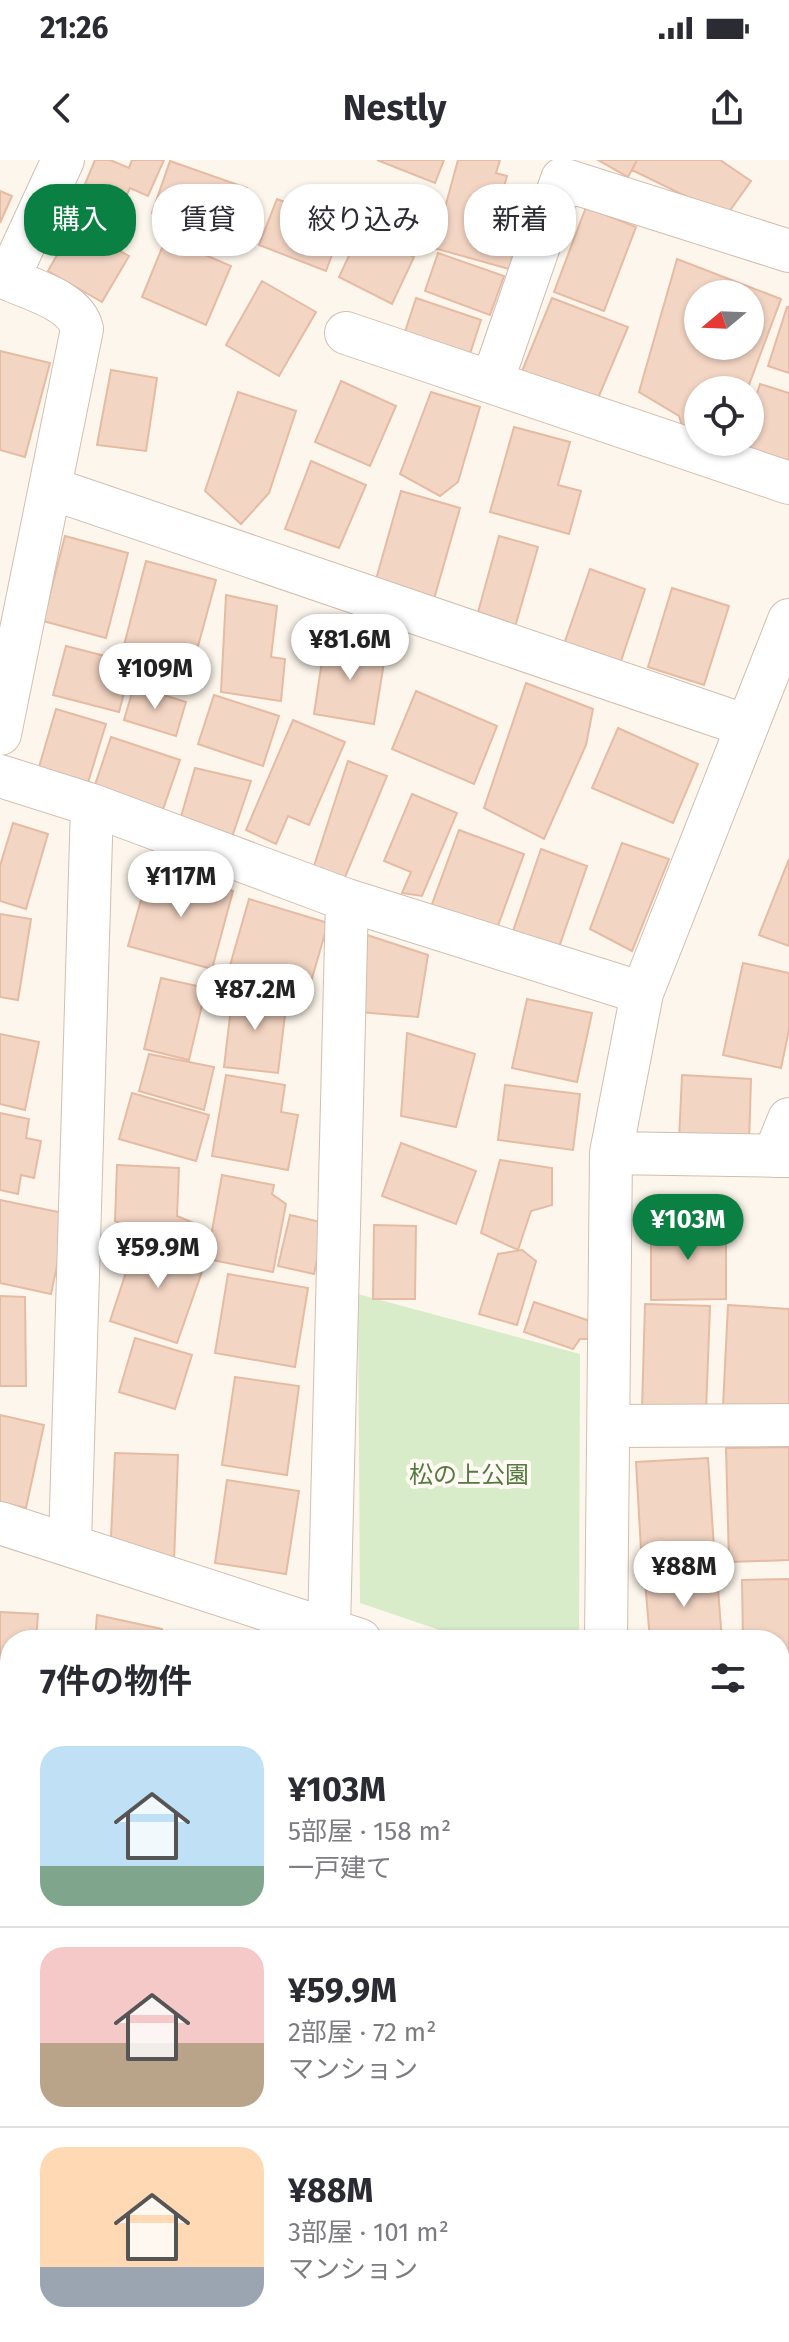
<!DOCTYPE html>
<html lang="ja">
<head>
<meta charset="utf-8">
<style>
  :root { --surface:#fff; --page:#f2f2f3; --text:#2b2b33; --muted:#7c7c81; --line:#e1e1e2; --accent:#0b8043 }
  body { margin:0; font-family:"Fira Sans","Noto Sans JP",sans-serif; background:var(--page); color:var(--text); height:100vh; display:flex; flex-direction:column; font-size:30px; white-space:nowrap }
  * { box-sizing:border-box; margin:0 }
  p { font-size:26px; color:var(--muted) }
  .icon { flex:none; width:44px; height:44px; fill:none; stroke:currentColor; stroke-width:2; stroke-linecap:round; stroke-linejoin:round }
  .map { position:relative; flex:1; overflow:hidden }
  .panel { position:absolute; left:0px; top:1470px; width:790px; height:712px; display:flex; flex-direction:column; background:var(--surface); border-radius:32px 32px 0 0; box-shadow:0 2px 6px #0004 }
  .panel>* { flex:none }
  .top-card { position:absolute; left:24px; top:24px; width:742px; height:72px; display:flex; gap:16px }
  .needle { width:52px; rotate:251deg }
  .controls { position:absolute; left:684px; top:120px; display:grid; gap:16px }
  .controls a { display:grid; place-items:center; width:80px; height:80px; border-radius:50%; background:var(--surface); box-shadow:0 2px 6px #0004; font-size:40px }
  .price { position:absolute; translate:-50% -68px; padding:0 18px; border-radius:28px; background:#fff; color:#222; font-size:26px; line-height:52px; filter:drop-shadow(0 2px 4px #0008) }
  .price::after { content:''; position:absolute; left:50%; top:48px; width:24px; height:18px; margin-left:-12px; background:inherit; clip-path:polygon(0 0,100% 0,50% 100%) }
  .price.on { background:var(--accent); color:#fff }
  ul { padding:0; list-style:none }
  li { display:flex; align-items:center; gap:24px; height:200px; padding:0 40px }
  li+li { border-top:2px solid var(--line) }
  li span { display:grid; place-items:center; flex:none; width:224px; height:160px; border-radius:24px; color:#555 }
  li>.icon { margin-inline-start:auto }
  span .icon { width:96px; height:96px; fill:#fffc; stroke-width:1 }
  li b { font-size:34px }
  h2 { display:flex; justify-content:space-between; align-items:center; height:96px; padding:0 40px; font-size:34px }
  .pill { padding:0 28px; border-radius:32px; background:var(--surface); box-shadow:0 2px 6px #0004; font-size:28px; line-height:72px }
  .pill.on { background:var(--accent); color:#fff }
  .status { display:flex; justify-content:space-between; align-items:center; height:56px; padding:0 40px; background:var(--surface); direction:ltr }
  .status svg { height:22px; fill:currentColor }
  header { display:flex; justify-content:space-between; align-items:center; height:104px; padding:0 40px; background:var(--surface); font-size:36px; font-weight:700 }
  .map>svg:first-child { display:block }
  .green { fill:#d8ecc9 }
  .building { fill:#f3d5c3; stroke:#e6bba3; stroke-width:2; fill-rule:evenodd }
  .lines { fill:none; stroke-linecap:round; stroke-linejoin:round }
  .minor-casing { stroke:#d1beb0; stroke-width:44 }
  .minor { stroke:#fff; stroke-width:42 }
  .labels { text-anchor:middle; stroke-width:8; stroke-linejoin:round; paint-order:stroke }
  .park-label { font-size:24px; fill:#537a41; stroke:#fffaf3 }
</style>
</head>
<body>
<div class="status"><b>21:26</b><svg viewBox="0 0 49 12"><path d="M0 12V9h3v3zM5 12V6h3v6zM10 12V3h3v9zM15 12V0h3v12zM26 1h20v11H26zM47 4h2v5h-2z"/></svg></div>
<header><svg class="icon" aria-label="back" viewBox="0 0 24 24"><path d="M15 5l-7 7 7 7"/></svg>Nestly<svg class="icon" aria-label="share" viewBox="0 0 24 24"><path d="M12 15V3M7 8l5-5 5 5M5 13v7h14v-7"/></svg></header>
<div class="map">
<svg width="789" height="2182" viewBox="0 0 789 2182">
  <rect width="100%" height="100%" fill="#fdf6ec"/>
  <path class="green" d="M 358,1134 L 580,1194 L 579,1480 L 469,1480 L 360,1443 Z"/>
  <path class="building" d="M 95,0 L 110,0 L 129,8 L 132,0 L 164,0 L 148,36 L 130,28 L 124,41 L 85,24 Z
    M 377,0 L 444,0 L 435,23 Z
    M 458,0 L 500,0 L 496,13 L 507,16 L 500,42 L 526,49 L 509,109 L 434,88 Z
    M 598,0 L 637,0 L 628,17 Z
    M 637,0 L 720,0 L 751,21 L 726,56 L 632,10 Z
    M 170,1 L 247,28 L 229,80 L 152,53 Z
    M 0,31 L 12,36 L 0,63 Z
    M 277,39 L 343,65 L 326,111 L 259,85 Z
    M 586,47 L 636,67 L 604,151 L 554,132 Z
    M 74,65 L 129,96 L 102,142 L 48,111 Z
    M 360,72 L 414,97 L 392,144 L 339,117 Z
    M 166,78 L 231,106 L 206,165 L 142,137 Z
    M 438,93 L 504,116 L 490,155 L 425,131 Z
    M 677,99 L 781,139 L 747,230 L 698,230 L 698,274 L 686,279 L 679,256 L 639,232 ZM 698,134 L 750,134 L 750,186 L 698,186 Z
    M 262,121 L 316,152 L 279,216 L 226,185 Z
    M 416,138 L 481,160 L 468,200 L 403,178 Z
    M 552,138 L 628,167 L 596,243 L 520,216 Z
    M 787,147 L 789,147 L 789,213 L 768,206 Z
    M 0,191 L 50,203 L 25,297 L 0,290 Z
    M 111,210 L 157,218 L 146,291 L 97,285 Z
    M 341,221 L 396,246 L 370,306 L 315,282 Z
    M 760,224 L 789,233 L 789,307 L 739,291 L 742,282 L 750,282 L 750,256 Z
    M 238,232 L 296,251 L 269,333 L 241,364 L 205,331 Z
    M 431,232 L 480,247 L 458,322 L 440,336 L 400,314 Z
    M 514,267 L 570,282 L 558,325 L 581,331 L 569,374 L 490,352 Z
    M 311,301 L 366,325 L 339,388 L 285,369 Z
    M 401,331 L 460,348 L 432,446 L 373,430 Z
    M 65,376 L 128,393 L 106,478 L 43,461 Z
    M 499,376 L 538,387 L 515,467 L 477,456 Z
    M 146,401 L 216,420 L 191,512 L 122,493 Z
    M 590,409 L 645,429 L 618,510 L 562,490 Z
    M 672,428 L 729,446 L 704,525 L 648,507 Z
    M 226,435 L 277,446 L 271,497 L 285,499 L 281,541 L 221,532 Z
    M 325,481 L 386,490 L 374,564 L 314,554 Z
    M 66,486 L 132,503 L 119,552 L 53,535 Z
    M 526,523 L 593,549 L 586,585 L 544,679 L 484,648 Z
    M 134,526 L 186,542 L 176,576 L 124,560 Z
    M 416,531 L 497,566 L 474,624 L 392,589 Z
    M 214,535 L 279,556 L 263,606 L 198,584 Z
    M 56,549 L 106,564 L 86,629 L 37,614 Z
    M 293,560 L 345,582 L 309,665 L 288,656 L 276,684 L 246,670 Z
    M 618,568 L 698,604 L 673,663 L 592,628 Z
    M 111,577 L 180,600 L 160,658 L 92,634 Z
    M 348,601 L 387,616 L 343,722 L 312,712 Z
    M 195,608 L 251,621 L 232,677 L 180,660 Z
    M 412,634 L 457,653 L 422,736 L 402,733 L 411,712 L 384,701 Z
    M 13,663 L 48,674 L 26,749 L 0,741 L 0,706 Z
    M 459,670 L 524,694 L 496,771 L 431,747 Z
    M 622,683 L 669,699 L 632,791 L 590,769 Z
    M 541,689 L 587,706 L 558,790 L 512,774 Z
    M 789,699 L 789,786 L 759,775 Z
    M 150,708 L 233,731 L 212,809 L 128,786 Z
    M 249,739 L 328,763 L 306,839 L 227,816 Z
    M 0,754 L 31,759 L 18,840 L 0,837 Z
    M 367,775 L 428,795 L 418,857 L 360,852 Z
    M 743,803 L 789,813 L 789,870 L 781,908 L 723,895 Z
    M 161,818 L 206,828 L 189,900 L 144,889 Z
    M 233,831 L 287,838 L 278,913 L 224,907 Z
    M 527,839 L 592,853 L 577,922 L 512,908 Z
    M 407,873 L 475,894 L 456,967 L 401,956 Z
    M 0,874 L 39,882 L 25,950 L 0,944 Z
    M 149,894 L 214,907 L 204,950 L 139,931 Z
    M 226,915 L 285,925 L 281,952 L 298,955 L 288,1010 L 212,996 Z
    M 682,915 L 751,919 L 749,983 L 679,980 Z
    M 505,925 L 580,934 L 573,990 L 498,980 Z
    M 132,933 L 209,955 L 196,1001 L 119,979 Z
    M 0,953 L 29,959 L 26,978 L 41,981 L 34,1018 L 21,1015 L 18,1034 L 0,1030 Z
    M 401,983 L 476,1011 L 456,1064 L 382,1036 Z
    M 500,1000 L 552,1008 L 552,1045 L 531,1051 L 518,1090 L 481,1073 Z
    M 117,1005 L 179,1008 L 177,1056 L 208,1069 L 197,1095 L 115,1061 Z
    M 222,1015 L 274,1025 L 272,1034 L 286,1044 L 273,1112 L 207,1099 Z
    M 0,1040 L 68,1054 L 51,1134 L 0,1123 Z
    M 290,1055 L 325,1063 L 314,1114 L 278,1106 Z
    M 651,1064 L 726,1064 L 726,1139 L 651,1140 Z
    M 374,1065 L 416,1066 L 415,1139 L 373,1139 Z
    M 138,1076 L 206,1100 L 177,1183 L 110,1161 Z
    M 522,1090 L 536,1101 L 517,1165 L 479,1154 L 498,1094 Z
    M 228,1114 L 308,1128 L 295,1207 L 215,1193 Z
    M 0,1136 L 25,1137 L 26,1226 L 0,1226 Z
    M 534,1142 L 590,1161 L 589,1179 L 580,1179 L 573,1189 L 524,1172 Z
    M 645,1144 L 710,1146 L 706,1252 L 642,1250 Z
    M 728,1145 L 789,1149 L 789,1250 L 723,1246 Z
    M 135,1178 L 192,1195 L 175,1249 L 119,1232 Z
    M 235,1217 L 299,1226 L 287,1315 L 222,1305 Z
    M 0,1255 L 44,1265 L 26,1348 L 0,1342 Z
    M 789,1287 L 789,1400 L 729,1402 L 726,1288 Z
    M 115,1293 L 178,1295 L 174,1402 L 111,1377 Z
    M 708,1298 L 715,1403 L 642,1407 L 636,1302 Z
    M 227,1320 L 299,1331 L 286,1414 L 215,1403 Z
    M 717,1416 L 722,1480 L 650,1480 L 645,1421 Z
    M 789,1419 L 789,1524 L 780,1524 L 780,1480 L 743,1480 L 742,1420 Z
    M 0,1452 L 38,1454 L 36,1480 L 10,1480 L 10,1515 L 0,1515 Z
    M 97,1455 L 162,1469 L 160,1480 L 95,1480 Z
    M 62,1472 L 84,1473 L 83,1480 L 62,1480 Z
    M 780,1571 L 789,1571 L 789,1682 L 780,1682 Z
    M 0,1677 L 10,1678 L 10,1770 L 0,1769 Z
    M 780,1708 L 789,1708 L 789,1808 L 780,1807 Z
    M 780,2161 L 781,2182 L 726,2182 L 726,2172 L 780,2172 Z
    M 10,2171 L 10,2172 L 83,2172 L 82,2182 L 8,2182 Z
    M 90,2172 L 163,2172 L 160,2182 L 88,2182 Z
    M 227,2172 L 278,2172 L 276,2182 L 225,2182 Z
    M 316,2172 L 391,2178 L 391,2182 L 316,2182 Z
    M 395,2172 L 461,2172 L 459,2182 L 412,2182 L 394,2178 Z
    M 490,2172 L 540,2172 L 539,2182 L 490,2182 Z
    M 638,2172 L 691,2172 L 690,2182 L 637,2182 Z"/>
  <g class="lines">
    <g class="minor-casing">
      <path id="minor" d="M 346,173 L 789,323
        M 492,222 L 562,19 L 789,91
        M 50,328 L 747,566
        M 0,574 L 82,169 C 76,141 32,130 8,119 L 63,0
        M 0,616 L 92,645 L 347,740 L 642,833
        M 611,993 L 789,996
        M 774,996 L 789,959
        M 610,1266 L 789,1265
        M 0,1363 L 360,1480
        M 70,1383 L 92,645
        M 329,1469 L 347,740
        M 606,1480 L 611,993 L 642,833 L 789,460
        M 780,1545 L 789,1545
        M 0,1606 L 10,1609
        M 780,1814 L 789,1814
        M 780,2088 L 789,2088
        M 604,2182 L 604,2172"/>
    </g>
    <use href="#minor" class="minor"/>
  </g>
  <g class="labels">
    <g class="park-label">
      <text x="469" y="1323">松の上公園</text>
    </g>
  </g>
</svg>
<div class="controls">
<a><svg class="needle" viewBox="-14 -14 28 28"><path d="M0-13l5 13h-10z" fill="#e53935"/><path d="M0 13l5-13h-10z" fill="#7c7c81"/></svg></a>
<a><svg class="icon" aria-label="locate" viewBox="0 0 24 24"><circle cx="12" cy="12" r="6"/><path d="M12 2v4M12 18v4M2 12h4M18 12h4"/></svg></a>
</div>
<b class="price" style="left:350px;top:522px">¥81.6M</b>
<b class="price" style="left:155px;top:551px">¥109M</b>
<b class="price" style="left:181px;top:759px">¥117M</b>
<b class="price" style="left:255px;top:872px">¥87.2M</b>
<b class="price on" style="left:688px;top:1102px">¥103M</b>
<b class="price" style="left:158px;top:1130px">¥59.9M</b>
<b class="price" style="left:684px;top:1449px">¥88M</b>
<div class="top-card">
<a class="pill on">購入</a>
<a class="pill">賃貸</a>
<a class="pill">絞り込み</a>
<a class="pill">新着</a>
</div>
<section class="panel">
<h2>7件の物件<svg class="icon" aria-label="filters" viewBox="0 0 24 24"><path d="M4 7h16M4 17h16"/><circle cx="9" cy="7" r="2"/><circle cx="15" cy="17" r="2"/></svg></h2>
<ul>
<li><span style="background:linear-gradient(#bfe0f5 75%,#7fa58c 0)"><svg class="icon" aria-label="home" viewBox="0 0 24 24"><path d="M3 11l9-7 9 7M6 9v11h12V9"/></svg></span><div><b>¥103M</b><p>5部屋 · 158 m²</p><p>一戸建て</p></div></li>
<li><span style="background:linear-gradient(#f6c9c9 60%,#b9a48a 0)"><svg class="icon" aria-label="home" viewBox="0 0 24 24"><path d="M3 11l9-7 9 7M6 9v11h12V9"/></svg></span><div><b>¥59.9M</b><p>2部屋 · 72 m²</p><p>マンション</p></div></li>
<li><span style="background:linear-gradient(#ffd9b3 75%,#9aa5b1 0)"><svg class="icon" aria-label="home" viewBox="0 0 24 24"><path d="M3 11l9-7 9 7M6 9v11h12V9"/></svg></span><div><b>¥88M</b><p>3部屋 · 101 m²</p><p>マンション</p></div></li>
</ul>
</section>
</div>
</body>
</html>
